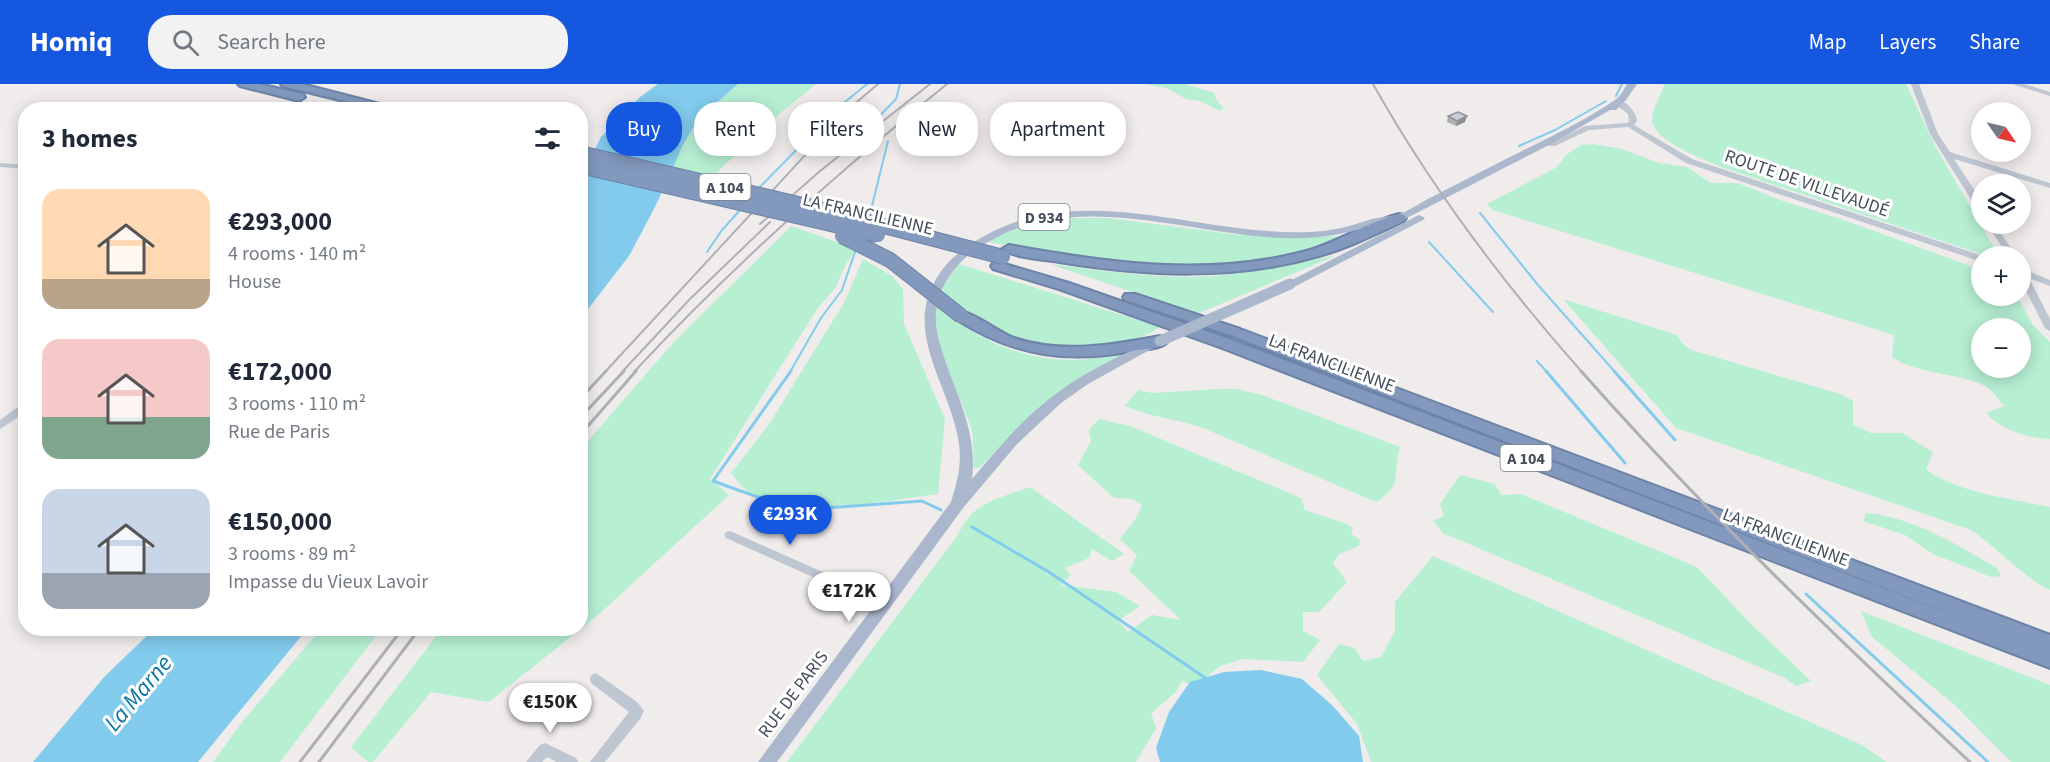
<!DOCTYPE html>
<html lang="en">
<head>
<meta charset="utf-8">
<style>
  :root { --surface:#fff; --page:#f2f2f3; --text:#1f2937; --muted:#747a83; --accent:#1557df }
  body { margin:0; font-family:"Source Sans 3",sans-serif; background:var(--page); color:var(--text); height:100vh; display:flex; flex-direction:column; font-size:22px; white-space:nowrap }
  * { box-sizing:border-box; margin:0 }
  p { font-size:20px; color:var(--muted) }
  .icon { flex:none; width:33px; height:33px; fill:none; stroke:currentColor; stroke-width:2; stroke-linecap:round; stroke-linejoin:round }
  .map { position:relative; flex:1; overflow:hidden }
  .side { position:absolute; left:18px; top:18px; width:570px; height:534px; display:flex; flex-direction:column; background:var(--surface); border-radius:24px; box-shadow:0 3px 15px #0003 }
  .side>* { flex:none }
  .banner { position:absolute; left:606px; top:18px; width:570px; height:54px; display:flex; gap:12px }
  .needle { width:39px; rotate:124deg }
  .tools { position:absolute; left:1971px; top:18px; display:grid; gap:12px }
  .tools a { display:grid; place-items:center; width:60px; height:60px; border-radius:50%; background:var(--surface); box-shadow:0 3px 15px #0003; font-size:30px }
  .price { position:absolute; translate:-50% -51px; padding:0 14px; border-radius:21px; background:#fff; color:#222; font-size:20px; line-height:39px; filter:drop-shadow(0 2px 3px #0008) }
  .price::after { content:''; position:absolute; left:50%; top:36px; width:18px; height:14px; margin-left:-9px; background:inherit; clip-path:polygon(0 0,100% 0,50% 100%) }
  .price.current { background:var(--accent); color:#fff }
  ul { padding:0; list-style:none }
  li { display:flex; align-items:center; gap:18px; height:150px; padding:0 24px }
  li span { display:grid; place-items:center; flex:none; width:168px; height:120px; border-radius:18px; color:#555 }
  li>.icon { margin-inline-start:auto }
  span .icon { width:72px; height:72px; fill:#fffc; stroke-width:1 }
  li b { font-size:26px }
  h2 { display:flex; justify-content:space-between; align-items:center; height:72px; padding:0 24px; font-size:26px }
  .pill { padding:0 21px; border-radius:24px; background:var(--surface); box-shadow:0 3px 15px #0003; font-size:21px; line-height:54px }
  .pill.current { background:var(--accent); color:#fff }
  header { display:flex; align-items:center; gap:36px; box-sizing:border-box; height:84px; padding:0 30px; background:var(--accent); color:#fff }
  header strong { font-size:28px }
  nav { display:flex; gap:33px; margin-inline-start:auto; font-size:21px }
  .search { width:420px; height:54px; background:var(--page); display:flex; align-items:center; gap:15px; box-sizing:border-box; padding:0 21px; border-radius:24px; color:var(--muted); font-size:22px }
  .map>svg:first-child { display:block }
  .green { fill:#b7efd3; fill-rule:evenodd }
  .water { fill:#83cbed }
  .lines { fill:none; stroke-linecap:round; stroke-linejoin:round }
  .stream-far1 { stroke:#83cbed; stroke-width:2 }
  .stream { stroke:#83cbed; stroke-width:3 }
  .minor-tunnel { stroke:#cdccce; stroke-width:12; stroke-dasharray:12 6; stroke-linecap:butt }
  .highway-casing { stroke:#6d83a8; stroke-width:4 }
  .minor { fill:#bec6d2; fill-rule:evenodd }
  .major { fill:#aab7cc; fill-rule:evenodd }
  .highway { fill:#8298bc; fill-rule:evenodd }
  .rail-far1 { stroke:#aeb0b6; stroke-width:2 }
  .rail { stroke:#aeb0b6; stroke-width:3 }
  .highway-bridge-casing { stroke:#6d83a8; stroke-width:16; stroke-linecap:butt }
  .major-bridge { stroke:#aab7cc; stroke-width:11 }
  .highway-bridge { stroke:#8298bc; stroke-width:14 }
  .wall { fill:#afb0b6 }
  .shaded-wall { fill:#8e9094 }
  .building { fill:#cbcdd4; stroke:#8e9094; stroke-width:1.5 }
  .labels { text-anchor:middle; stroke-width:6; stroke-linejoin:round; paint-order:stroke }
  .shield { fill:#fff; stroke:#7c828b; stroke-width:1.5 }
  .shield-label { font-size:16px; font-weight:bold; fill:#444d59 }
  .street-label { font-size:18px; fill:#444d59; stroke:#fff }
  .near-water-label { font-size:24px; font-style:italic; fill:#0974a7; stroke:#fff }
</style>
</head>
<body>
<header>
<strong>Homiq</strong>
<div class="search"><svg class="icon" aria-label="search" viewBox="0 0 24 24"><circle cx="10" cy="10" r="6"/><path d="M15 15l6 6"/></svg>Search here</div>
<nav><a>Map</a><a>Layers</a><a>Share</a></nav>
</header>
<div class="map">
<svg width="2050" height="678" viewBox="0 0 2050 678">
  <rect width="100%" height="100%" fill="#efeceb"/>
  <path class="green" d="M 738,0 L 816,0 L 778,31 L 712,93 L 672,84 C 687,50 707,22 738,0 Z
    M 1146,0 L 1184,0 L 1214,9 L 1217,17 L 1224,24 L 1220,27 L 1200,17 L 1186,15 L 1166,4 Z
    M 1665,0 L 1906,0 L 1935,62 L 1999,172 L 1987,172 L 1724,84 C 1707,77 1653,57 1652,36 C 1652,25 1661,10 1665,0 Z
    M 1594,60 L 1622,65 L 1659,79 L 1687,83 L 1711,99 L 1738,99 L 1780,116 L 1844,136 L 1981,186 L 1982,212 L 2017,212 L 2033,241 L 2050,258 L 2050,355 C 2028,354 2001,346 1986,329 L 2004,322 C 2000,318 1996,311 1992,307 C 1973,289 1918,292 1892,273 L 1894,251 L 1493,126 L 1487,120 L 1557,83 L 1566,71 L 1581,61 ZM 1982,244 L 2020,244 L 2020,284 L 1982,284 Z
    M 1071,134 L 1108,134 L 1232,150 L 1299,154 L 1336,152 L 1343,154 C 1296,170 1247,183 1196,184 C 1125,186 1053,171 984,157 L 1036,138 Z
    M 791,142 L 856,165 L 846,180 L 836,203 L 817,225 L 710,395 L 729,411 L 597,532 L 489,618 L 431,608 L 373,678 L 368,678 L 351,663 L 442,545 L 580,544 L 581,365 L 672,260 Z
    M 1337,171 L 1197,230 L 1050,180 C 1097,186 1144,193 1192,193 C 1241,192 1289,181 1337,171 Z
    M 863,175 L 892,192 L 903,205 L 904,240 L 945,335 L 938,410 C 891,416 785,437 747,407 C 741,402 736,395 731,389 L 768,342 L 845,217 Z
    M 959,180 L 1160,243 C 1116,273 1046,271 999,249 C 977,239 960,223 943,208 L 943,201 Z
    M 1563,215 L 1677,251 L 1682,259 L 1691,266 L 1840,310 L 1853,317 L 1853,341 L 1871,349 L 1902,349 L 1933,368 L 1926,385 C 1951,407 2016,416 2050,423 L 2050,506 C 2020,491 1999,465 1971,446 L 1676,344 Z
    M 936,220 C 973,255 1023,277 1075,276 C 1092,275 1110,272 1126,270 L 1066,303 L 1040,322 L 980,383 L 974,385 C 973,373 974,359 972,348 C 961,305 927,267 936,220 Z
    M 1218,305 L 1237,305 L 1262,311 L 1400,363 C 1392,390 1404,401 1376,418 L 1203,344 C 1177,335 1150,333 1125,322 L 1138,306 L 1152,309 Z
    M 1099,335 L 1130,342 L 1301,414 L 1305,426 L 1347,440 L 1353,444 L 1351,450 L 1360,456 L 1359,462 L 1339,470 L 1333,479 L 1347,498 L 1319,528 L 1303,528 L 1303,547 L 1320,556 L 1303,578 L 1243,575 L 1220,582 L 1196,602 L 1182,597 L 1176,608 L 1151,629 L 1156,644 L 1136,678 L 787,678 L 958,451 C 973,417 998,415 1030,403 L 1124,470 L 1112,477 L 1092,465 L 1089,474 L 1065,484 L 1071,491 L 1061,501 L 1116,508 L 1140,522 L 1118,537 L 1128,548 L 1152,531 L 1181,536 L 1129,487 L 1137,471 L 1120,455 L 1136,434 L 1142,421 L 1132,415 L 1114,414 L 1078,381 L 1091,357 L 1089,346 Z
    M 1460,391 L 1495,400 L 1501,411 L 1521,410 L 1697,483 L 1749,538 L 1811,597 L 1796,602 L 1783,593 L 1443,449 L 1433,437 L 1444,432 L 1440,420 Z
    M 1866,429 C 1913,433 1957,461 1997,484 L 2001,492 L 1991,493 L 1933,470 L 1905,451 L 1863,437 Z
    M 1433,472 L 1862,661 L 1886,678 L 1371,678 L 1357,640 L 1317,591 L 1339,560 L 1354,564 L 1363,577 L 1381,573 L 1395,547 L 1395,518 Z
    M 1861,527 L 2050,601 L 2050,678 L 2011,678 L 1956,622 L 1872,553 Z
    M 321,545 L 381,545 L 280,678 L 213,678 L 242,638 Z"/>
  <path class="water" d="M 658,0 L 738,0 L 700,33 L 683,61 L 655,123 L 629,172 L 581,234 L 581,93 L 601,53 L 640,13 Z
    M 155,544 L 307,545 L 198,678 L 33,678 L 105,592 Z
    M 1261,586 L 1302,595 L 1333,622 L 1359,652 L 1363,678 L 1160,678 L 1156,664 L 1169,628 L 1190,598 L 1224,588 Z"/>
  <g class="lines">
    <path class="stream-far1" d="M 1616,12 L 1622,0
      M 869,43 L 896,15 L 900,0
      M 1519,62 L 1555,46 L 1606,17
      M 757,106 L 815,47 L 818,40 L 867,0
      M 1480,129 L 1538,201 L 1615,288
      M 869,134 L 888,57
      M 1429,158 L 1493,228
      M 707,168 L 722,146 L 741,125
      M 1537,277 L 1547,288
      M 790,288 L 821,234 L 842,206 L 856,165"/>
    <path class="stream" d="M 791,287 L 713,397 L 785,423 L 812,425 L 922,417 L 941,426
      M 1546,287 L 1625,379
      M 1614,287 L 1675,356
      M 972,443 L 1049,488 L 1207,595
      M 1806,510 L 1988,678"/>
    <path class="minor-tunnel" d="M 837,499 L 857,509"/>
    <g class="highway-casing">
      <path id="highway" d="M 238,0 L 259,0 L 303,10 L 305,13 L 299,17 L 240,2 Z
        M 281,0 L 302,0 L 403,26 L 380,26 L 283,2 Z
        M 1399,130 L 1404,131 L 1406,134 L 1404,137 C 1376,150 1348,164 1319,172 C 1233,197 1146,192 1059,178 C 1047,176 1010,173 1002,165 L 1009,161 C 1108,179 1211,194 1310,166 C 1340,157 1368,138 1399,130 Z
        M 998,178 L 1069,199 L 1232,256 L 2004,550 L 1230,251 L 1125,216 L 1123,213 L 1125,210 L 1135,210 L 1240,245 L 2050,551 L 2050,584 L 1222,264 L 1059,205 L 993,185 L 991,182 L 993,179 Z
        M 961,227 C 980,232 996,247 1014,254 C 1061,270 1113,261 1160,252 L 1168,257 C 1162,265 1147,265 1138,266 C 1070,280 1015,273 956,235 L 954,232 Z"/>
    </g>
    <path class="minor" d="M 1911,0 L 1919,0 L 1938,50 L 1950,68 L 2050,99 L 2050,104 L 1954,75 L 1982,118 L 1982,128 L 1979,128 L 1930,50 Z
      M 2012,0 L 2024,0 L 2050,8 L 2050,12 Z
      M 1615,16 C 1626,16 1636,27 1637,37 L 1634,41 L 1692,75 L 1983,172 L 1982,172 L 1982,178 L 1686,79 L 1628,43 L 1589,46 L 1555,62 L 1549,62 L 1548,60 L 1585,42 L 1627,39 L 1629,37 L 1628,30 L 1615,20 Z
      M 0,79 L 26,81 L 26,85 L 0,83 Z
      M 1987,140 L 1995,140 L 2016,172 L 2008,172 Z
      M 2020,182 L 2025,186 L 2050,196 L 2050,202 L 2029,194 L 2050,235 L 2050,247 L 2045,244 L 2020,195 Z
      M 22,320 L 26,320 L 26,328 L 0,345 L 0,336 Z
      M 730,447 L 841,496 L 843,499 L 841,502 L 837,504 L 833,502 L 726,454 L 724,451 L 726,448 Z
      M 857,504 L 888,517 L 890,521 L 888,525 L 884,526 L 853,512 L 851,509 L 853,506 Z
      M 596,589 L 637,618 L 644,627 L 640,635 L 605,678 L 590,678 L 629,628 L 591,599 L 590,595 L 591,591 Z
      M 545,659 L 576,674 L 578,678 L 557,678 L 547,673 L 542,678 L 526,678 L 540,661 Z"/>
    <path class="major" d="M 1627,0 L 1637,0 L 1626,16 L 1616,26 L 1610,26 L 1549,61 L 1403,136 C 1396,138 1388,138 1381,140 C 1346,149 1319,156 1282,154 C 1198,151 1094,113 1013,146 C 1004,149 996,154 988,158 C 961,173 940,196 936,228 C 934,247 942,267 948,285 C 962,322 977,355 972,395 C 997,366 1022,335 1053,312 C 1083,288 1119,273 1154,255 L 1162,255 L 1164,258 L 1088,300 L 1061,319 L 1017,360 L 963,424 L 777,678 L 758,678 L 951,418 C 957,399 962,380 959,360 C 952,306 905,252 934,199 C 946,176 965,162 988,150 C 1093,94 1213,158 1324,147 C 1341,145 1356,140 1372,135 C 1380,133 1389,133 1396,131 C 1408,128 1421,118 1432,113 C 1461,98 1490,83 1520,68 C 1552,52 1586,36 1615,16 C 1621,12 1624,5 1627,0 Z
      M 1419,131 L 1425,134 L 1423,136 L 1294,203 L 1286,203 L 1284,200 Z"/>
    <use href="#highway" class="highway"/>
    <path class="rail-far1" d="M 1373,0 C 1432,105 1503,199 1582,288
      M 760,140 L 820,87 L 930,0
      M 605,288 L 844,29 L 878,0
      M 622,288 L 690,215 L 770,138
      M 634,288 C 731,183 836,90 947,0"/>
    <path class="rail" d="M 1581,287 C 1703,425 1835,553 1970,678
      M 580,315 L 606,287
      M 580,334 L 624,287
      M 580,351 L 636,287
      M 300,678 L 403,544
      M 319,678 L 420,544"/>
    <g class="highway-bridge-casing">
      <path id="highway-bridge" d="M 580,69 L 811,123 L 1003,173
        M 580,82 L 878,151
        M 842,152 L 890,176 L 961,232"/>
    </g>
    <path class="major-bridge" d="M 1160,257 L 1290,200"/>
    <use href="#highway-bridge" class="highway-bridge"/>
  </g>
  <path class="wall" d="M 1448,32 L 1465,38 L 1456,42 L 1447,38 Z"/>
  <path class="shaded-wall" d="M 1467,32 L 1465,38 L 1456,42 L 1457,37 Z"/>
  <path class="building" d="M 1458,28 L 1467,32 L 1457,37 L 1448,32 Z"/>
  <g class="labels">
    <g class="shield">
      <rect x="699.5" y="90" width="51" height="26" rx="4.5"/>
      <rect x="1018.5" y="120" width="51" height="26" rx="4.5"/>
      <rect x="1500.5" y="361" width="51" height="26" rx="4.5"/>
    </g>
    <g class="shield-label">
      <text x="725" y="109">A 104</text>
      <text x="1044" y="139">D 934</text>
      <text x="1526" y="380">A 104</text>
    </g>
    <g class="street-label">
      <text transform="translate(1807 99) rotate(19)" y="6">ROUTE DE VILLEVAUDÉ</text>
      <text transform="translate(868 130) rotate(13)" y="6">LA FRANCILIENNE</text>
      <text transform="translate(1332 279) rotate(21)" y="6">LA FRANCILIENNE</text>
      <text transform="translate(1786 453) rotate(21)" y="6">LA FRANCILIENNE</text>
      <text transform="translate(793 610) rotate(-53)" y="6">RUE DE PARIS</text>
    </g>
    <g class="near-water-label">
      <text transform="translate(138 609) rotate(-50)" y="8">La Marne</text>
    </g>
  </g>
</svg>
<div class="tools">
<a><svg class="needle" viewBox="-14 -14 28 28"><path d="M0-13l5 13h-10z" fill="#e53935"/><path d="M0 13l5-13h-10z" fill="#747a83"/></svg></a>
<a><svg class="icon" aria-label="layers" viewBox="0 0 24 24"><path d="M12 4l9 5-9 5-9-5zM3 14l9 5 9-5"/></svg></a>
<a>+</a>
<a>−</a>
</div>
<b class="price current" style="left:790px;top:462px">€293K</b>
<b class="price" style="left:849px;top:539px">€172K</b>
<b class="price" style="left:550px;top:650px">€150K</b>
<div class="banner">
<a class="pill current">Buy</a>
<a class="pill">Rent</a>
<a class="pill">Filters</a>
<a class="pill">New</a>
<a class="pill">Apartment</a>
</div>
<section class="side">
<h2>3 homes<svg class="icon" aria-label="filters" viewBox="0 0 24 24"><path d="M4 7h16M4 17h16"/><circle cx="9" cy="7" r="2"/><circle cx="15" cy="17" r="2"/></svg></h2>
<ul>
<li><span style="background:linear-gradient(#ffd9b3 75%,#b9a48a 0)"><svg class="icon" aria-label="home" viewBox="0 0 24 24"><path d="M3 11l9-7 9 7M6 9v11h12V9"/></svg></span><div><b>€293,000</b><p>4 rooms · 140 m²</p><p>House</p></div></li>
<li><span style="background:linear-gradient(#f6c9c9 65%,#7fa58c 0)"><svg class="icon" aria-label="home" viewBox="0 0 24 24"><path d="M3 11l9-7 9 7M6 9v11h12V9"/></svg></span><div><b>€172,000</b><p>3 rooms · 110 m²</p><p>Rue de Paris</p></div></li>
<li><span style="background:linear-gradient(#c9d6e8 70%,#9aa5b1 0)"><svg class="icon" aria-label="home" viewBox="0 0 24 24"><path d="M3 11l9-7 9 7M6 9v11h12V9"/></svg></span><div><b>€150,000</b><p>3 rooms · 89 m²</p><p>Impasse du Vieux Lavoir</p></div></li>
</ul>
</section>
</div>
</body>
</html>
